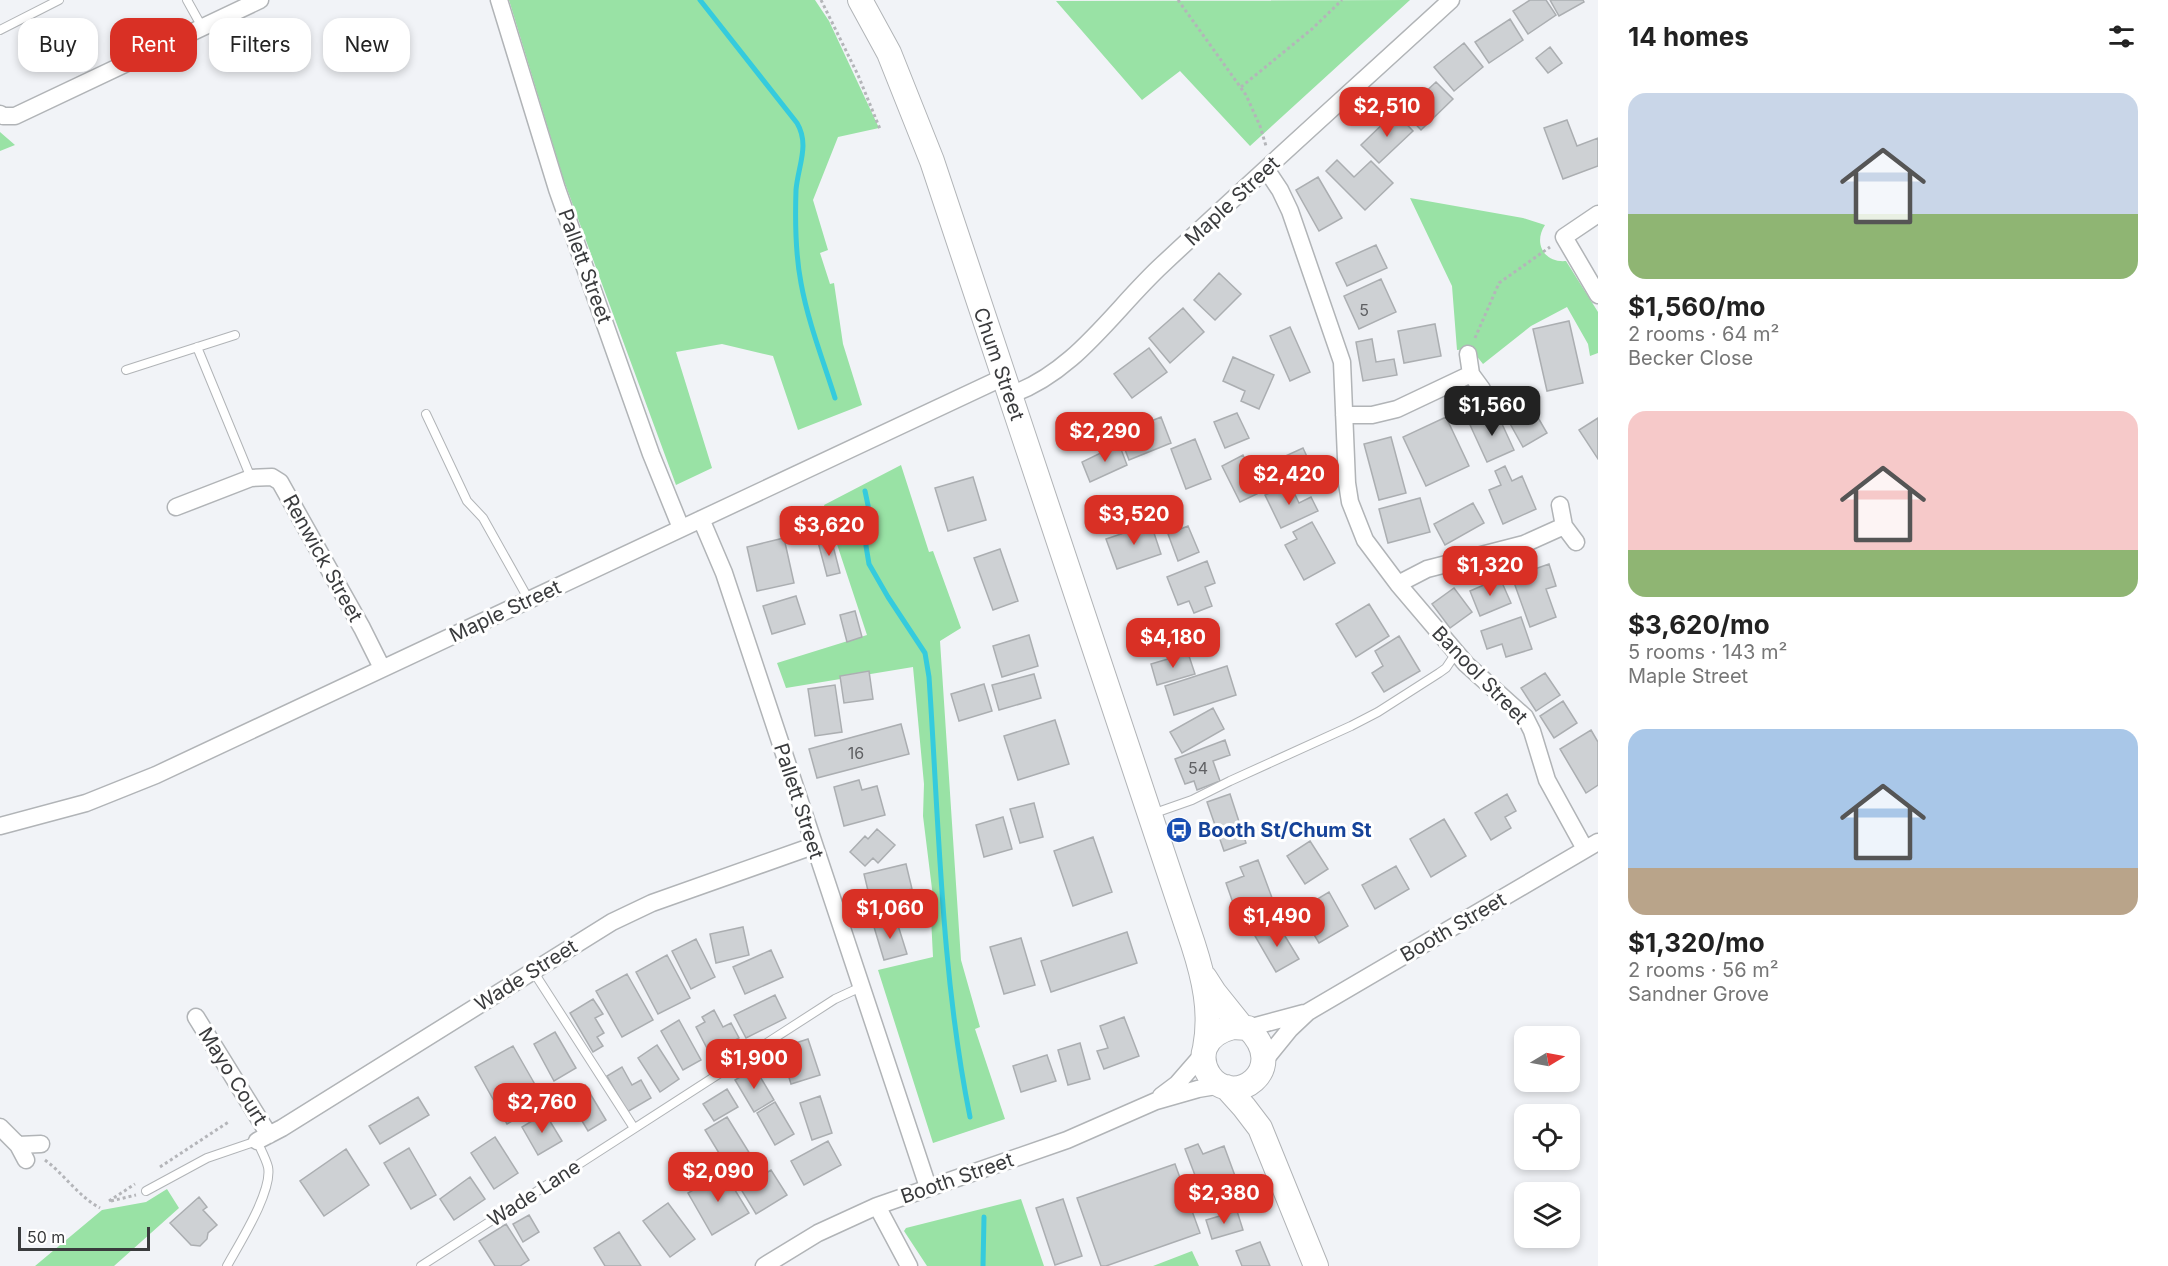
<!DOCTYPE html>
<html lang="en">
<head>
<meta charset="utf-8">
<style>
  :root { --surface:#fff; --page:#f6f6f6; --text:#222; --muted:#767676; --accent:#d93025 }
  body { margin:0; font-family:Inter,sans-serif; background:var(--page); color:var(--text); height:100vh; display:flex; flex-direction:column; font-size:22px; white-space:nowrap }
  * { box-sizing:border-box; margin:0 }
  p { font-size:20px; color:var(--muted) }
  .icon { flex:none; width:33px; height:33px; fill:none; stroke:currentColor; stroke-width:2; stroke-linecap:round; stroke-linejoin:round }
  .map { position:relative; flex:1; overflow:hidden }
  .details { display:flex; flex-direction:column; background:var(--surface); width:570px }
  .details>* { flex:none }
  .hud { position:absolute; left:18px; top:18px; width:570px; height:54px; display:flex; gap:12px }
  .needle { width:39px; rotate:80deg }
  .controls { position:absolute; left:1514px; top:1026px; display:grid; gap:12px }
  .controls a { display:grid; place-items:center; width:66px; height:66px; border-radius:12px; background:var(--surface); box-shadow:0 3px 9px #0003; font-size:30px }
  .scale { position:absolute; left:18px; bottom:15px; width:132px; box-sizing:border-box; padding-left:6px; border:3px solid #3a3b3d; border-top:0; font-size:16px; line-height:21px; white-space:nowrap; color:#3a3b3d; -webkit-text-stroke:4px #fff; paint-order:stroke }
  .price { position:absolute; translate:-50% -51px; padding:0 14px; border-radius:12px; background:var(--accent); color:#fff; font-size:20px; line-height:39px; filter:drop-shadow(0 2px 3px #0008) }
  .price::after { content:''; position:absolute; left:50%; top:36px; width:18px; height:14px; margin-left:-9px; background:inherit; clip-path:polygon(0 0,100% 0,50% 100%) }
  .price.current { background:#222; color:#fff }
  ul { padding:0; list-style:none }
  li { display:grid; align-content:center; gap:12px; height:318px; padding:0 30px }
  li span { display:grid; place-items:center; height:186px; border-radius:18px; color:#555 }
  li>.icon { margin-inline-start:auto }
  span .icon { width:108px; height:108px; fill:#fffc; stroke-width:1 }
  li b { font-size:26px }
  h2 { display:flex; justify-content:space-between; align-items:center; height:72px; padding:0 30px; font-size:26px }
  .pill { padding:0 21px; border-radius:18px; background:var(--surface); box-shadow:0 3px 9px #0003; font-size:21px; line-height:54px }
  .pill.current { background:var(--accent); color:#fff }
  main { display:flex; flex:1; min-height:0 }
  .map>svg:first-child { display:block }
  .green { fill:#99e2a5 }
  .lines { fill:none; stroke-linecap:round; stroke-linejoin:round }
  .stream { stroke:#35cbdd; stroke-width:5 }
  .building { fill:#ced1d4; stroke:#abaeb1; stroke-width:1.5 }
  .lane-casing { stroke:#b1b4b7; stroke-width:10 }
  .street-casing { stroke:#b1b4b7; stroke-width:19 }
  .secondary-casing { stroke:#b1b4b7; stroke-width:26 }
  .path { stroke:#b4b5b9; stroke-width:3; stroke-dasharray:3 3; stroke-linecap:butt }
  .lane { stroke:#fff; stroke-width:8 }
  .street { stroke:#fff; stroke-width:16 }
  .secondary { stroke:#fff; stroke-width:24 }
  .labels { text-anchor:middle; stroke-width:6; stroke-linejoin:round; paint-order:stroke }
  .number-label { font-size:16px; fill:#5f6063 }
  .street-label { font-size:20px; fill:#3a3b3d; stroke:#fff }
  .transit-label { font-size:20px; font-weight:bold; fill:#164399; stroke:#fff; text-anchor:start }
</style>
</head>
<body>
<main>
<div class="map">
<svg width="1598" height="1266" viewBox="0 0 1598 1266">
  <rect width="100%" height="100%" fill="#f1f3f7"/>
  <path class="green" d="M 509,0 L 815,0 L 829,21 L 879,128 L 838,137 L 813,200 L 828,250 L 820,253 L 830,284 L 834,283 L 843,344 L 862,405 L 798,430 L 773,356 L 722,344 L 676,352 L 712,468 L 676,485 L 563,178 Z
    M 1410,0 L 1250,146 L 1180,71 L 1142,100 L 1056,1 Z
    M 0,132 L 15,145 L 0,151 Z
    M 1410,198 L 1523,218 L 1545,225 C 1533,243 1544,263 1566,261 L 1598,312 L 1598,353 L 1590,356 L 1588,344 L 1567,307 L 1531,326 L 1483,364 L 1471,349 L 1457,350 L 1452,286 Z
    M 901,465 L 929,552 L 933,551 L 961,628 L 940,641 L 961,960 L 980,1027 L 975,1029 L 1005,1119 L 933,1143 L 878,970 L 933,957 L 930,898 L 933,897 L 923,816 L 924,784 L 913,667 L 786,688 L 777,663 L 867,635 L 824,505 Z
    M 167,1189 L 179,1208 L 114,1266 L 35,1266 L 102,1210 L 146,1202 Z
    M 1021,1199 L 1044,1266 L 927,1266 L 904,1231 L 906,1228 Z
    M 1192,1251 L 1199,1266 L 1153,1266 Z"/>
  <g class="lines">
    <path class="stream" d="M 700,0 L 797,123 C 810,145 798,166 796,190 C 795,220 795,252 801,283 C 808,322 823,360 835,398
      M 865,491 L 869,510 L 866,546 L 869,564 L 888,597 L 925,653 L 929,677 C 939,824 941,973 970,1117
      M 983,1266 L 984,1217"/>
  </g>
  <path class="building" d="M 1530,0 L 1546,0 L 1556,15 L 1528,34 L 1513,11 Z
    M 1550,0 L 1583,0 L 1584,2 L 1559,16 Z
    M 1510,19 L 1523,40 L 1489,63 L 1475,42 Z
    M 1464,43 L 1483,67 L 1454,91 L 1434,67 Z
    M 1550,47 L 1562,63 L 1548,73 L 1536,58 Z
    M 1436,82 L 1453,99 L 1421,130 L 1404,112 Z
    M 1395,112 L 1413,131 L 1379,163 L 1361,145 Z
    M 1567,120 L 1577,146 L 1598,138 L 1598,166 L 1563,179 L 1544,128 Z
    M 1337,160 L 1354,177 L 1371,161 L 1393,183 L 1365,210 L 1326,171 Z
    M 1318,177 L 1342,218 L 1319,231 L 1296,190 Z
    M 1376,245 L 1387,268 L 1347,286 L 1336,263 Z
    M 1219,273 L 1241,294 L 1215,320 L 1194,300 Z
    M 1381,279 L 1396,312 L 1359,329 L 1344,296 Z
    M 1183,308 L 1204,332 L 1170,363 L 1149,338 Z
    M 1569,321 L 1583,383 L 1547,391 L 1533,329 Z
    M 1435,324 L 1441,356 L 1404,363 L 1398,331 Z
    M 1290,327 L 1310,372 L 1290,381 L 1270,336 Z
    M 1372,339 L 1376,362 L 1394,359 L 1397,375 L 1363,381 L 1356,342 Z
    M 1149,348 L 1167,372 L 1132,398 L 1114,374 Z
    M 1233,357 L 1274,375 L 1259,409 L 1241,401 L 1245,391 L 1223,381 Z
    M 1526,397 L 1547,433 L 1523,447 L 1503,411 Z
    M 1237,413 L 1249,438 L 1225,448 L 1214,422 Z
    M 1497,413 L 1514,450 L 1487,462 L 1470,425 Z
    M 1161,417 L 1171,443 L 1129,460 L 1119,434 Z
    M 1446,417 L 1469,466 L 1426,486 L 1403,437 Z
    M 1598,418 L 1598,459 L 1579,430 Z
    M 1391,437 L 1406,493 L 1379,500 L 1364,444 Z
    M 1195,439 L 1211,479 L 1186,489 L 1171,449 Z
    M 1119,444 L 1127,465 L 1090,482 L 1082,462 Z
    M 1303,448 L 1316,476 L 1298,484 L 1296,478 L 1280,485 L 1270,463 Z
    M 1243,455 L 1261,492 L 1240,502 L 1222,466 Z
    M 1505,466 L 1512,481 L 1522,476 L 1536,509 L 1503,524 L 1489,490 L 1501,485 L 1495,471 Z
    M 973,477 L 986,520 L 948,531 L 935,488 Z
    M 1290,484 L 1299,503 L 1311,497 L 1318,511 L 1281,528 L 1265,495 Z
    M 1420,498 L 1430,532 L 1388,543 L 1379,509 Z
    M 1473,503 L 1484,523 L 1445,545 L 1434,524 Z
    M 1312,522 L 1335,563 L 1304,580 L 1285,545 L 1297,539 L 1293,532 Z
    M 1151,524 L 1161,554 L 1117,569 L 1106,539 Z
    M 1188,526 L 1199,552 L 1178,561 L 1168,534 Z
    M 784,538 L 794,583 L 757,591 L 747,547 Z
    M 831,538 L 840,573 L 827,576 L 818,542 Z
    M 1000,549 L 1018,601 L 993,610 L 974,558 Z
    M 1207,561 L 1215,583 L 1205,587 L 1212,606 L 1194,613 L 1189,601 L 1178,605 L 1167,577 Z
    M 1549,564 L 1556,586 L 1546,589 L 1556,617 L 1530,627 L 1512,577 Z
    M 1500,578 L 1511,603 L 1480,616 L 1470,591 Z
    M 1454,588 L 1472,612 L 1450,628 L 1432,604 Z
    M 796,596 L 805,624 L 772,634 L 763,606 Z
    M 1369,604 L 1389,636 L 1356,657 L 1336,624 Z
    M 855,611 L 862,637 L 847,642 L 840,615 Z
    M 1521,617 L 1532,649 L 1506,657 L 1502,644 L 1487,649 L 1481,631 Z
    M 1029,635 L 1038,666 L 1002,677 L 993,646 Z
    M 1399,636 L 1420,671 L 1384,692 L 1372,673 L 1383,666 L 1375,651 Z
    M 1188,653 L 1195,674 L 1157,685 L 1151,664 Z
    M 1227,666 L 1236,695 L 1174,715 L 1165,686 Z
    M 869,671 L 873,699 L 844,703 L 840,676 Z
    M 1545,673 L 1560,695 L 1536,711 L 1521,688 Z
    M 1034,674 L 1041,698 L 999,710 L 992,685 Z
    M 984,684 L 992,711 L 959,721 L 951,694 Z
    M 835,685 L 842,732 L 815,736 L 808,689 Z
    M 1563,701 L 1577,723 L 1554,738 L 1540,716 Z
    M 1213,708 L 1224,729 L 1182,753 L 1170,732 Z
    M 1055,720 L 1069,764 L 1018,780 L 1004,736 Z
    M 901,724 L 909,754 L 817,778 L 809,749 Z
    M 1591,730 L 1598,742 L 1598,785 L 1586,793 L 1560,749 Z
    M 1225,740 L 1230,755 L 1213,761 L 1220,781 L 1197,790 L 1194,781 L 1185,784 L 1175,759 Z
    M 859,780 L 862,790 L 877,786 L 885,815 L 844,826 L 834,787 Z
    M 1230,794 L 1246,843 L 1224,851 L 1207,802 Z
    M 1507,794 L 1516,811 L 1505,817 L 1511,828 L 1491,840 L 1475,813 Z
    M 1034,803 L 1043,837 L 1020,843 L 1010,809 Z
    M 1003,817 L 1012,849 L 984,857 L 976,825 Z
    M 1444,819 L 1466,856 L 1431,877 L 1410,839 Z
    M 877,829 L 895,845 L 878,863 L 873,858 L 865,866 L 850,852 L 865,836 L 868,839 Z
    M 1093,837 L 1112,892 L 1073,906 L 1054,851 Z
    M 1310,841 L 1328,869 L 1305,884 L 1287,856 Z
    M 1258,860 L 1275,906 L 1239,920 L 1226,883 L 1244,876 L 1240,867 Z
    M 906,864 L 912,889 L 870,899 L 864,874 Z
    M 1396,866 L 1409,889 L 1375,909 L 1362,885 Z
    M 1329,892 L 1348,926 L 1319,943 L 1299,910 Z
    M 896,919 L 907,954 L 884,960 L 874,927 Z
    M 1277,923 L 1299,959 L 1276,972 L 1255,936 Z
    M 743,927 L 749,955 L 716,963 L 710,934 Z
    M 1127,932 L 1137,963 L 1051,992 L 1041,961 Z
    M 1021,938 L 1035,985 L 1004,994 L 990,947 Z
    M 696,939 L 715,977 L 691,989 L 672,951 Z
    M 771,950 L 783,977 L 745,994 L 733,967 Z
    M 667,955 L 690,998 L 658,1014 L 636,972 Z
    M 627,974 L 653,1020 L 622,1037 L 596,991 Z
    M 775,995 L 786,1018 L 746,1038 L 734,1015 Z
    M 593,999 L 603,1014 L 595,1018 L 604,1033 L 597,1037 L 603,1046 L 593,1052 L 570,1013 Z
    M 714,1010 L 723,1027 L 731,1023 L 739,1038 L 710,1054 L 696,1027 L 705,1022 L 702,1017 Z
    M 1124,1017 L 1139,1056 L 1104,1069 L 1097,1051 L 1108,1048 L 1100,1026 Z
    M 679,1020 L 701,1060 L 683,1070 L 661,1031 Z
    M 555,1032 L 576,1068 L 554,1081 L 534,1044 Z
    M 808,1039 L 820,1075 L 791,1084 L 780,1048 Z
    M 1080,1043 L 1090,1079 L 1068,1085 L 1058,1050 Z
    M 657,1045 L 679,1079 L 660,1092 L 638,1058 Z
    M 513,1046 L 545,1102 L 507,1124 L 475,1067 Z
    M 1047,1055 L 1056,1081 L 1021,1092 L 1013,1066 Z
    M 622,1067 L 632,1085 L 641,1080 L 651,1098 L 627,1112 L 607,1076 Z
    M 755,1068 L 774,1100 L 754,1112 L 735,1080 Z
    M 585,1085 L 606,1120 L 588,1131 L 567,1096 Z
    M 727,1089 L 738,1107 L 714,1121 L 703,1104 Z
    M 820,1096 L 832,1133 L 812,1140 L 800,1103 Z
    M 418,1097 L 429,1115 L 380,1144 L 369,1126 Z
    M 775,1102 L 794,1134 L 775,1145 L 757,1113 Z
    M 545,1113 L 562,1141 L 538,1155 L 522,1127 Z
    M 727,1117 L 763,1175 L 771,1170 L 787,1195 L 756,1214 L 705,1130 Z
    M 495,1137 L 518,1173 L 494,1189 L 471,1153 Z
    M 828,1141 L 841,1165 L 804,1185 L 791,1161 Z
    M 1198,1144 L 1203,1154 L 1224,1146 L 1241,1192 L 1227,1197 L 1222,1183 L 1201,1191 L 1185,1149 Z
    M 409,1148 L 436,1195 L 411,1209 L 384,1163 Z
    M 346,1149 L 369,1185 L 324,1216 L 300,1181 Z
    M 1175,1164 L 1200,1233 L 1106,1266 L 1101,1266 L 1077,1198 Z
    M 724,1172 L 749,1213 L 712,1235 L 688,1193 Z
    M 470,1177 L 485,1199 L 454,1220 L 440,1199 Z
    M 199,1197 L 207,1207 L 203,1210 L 217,1225 L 208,1233 L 207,1239 L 200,1246 L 191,1245 L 170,1223 Z
    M 1063,1199 L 1082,1256 L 1055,1265 L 1036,1208 Z
    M 668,1203 L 695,1239 L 670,1257 L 643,1221 Z
    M 1237,1211 L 1243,1230 L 1212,1239 L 1206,1220 Z
    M 529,1215 L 539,1232 L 523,1242 L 513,1224 Z
    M 506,1224 L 529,1260 L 520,1266 L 495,1266 L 479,1241 Z
    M 619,1232 L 641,1266 L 605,1266 L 594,1248 Z
    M 1260,1242 L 1270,1266 L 1242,1266 L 1236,1251 Z"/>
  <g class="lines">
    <g class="lane-casing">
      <path id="lane" d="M 187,0 L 202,27
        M 0,30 L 59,0
        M 197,347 L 251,478
        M 126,370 L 235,335
        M 426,414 L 467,501 L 483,518 L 529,600
        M 1152,814 L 1192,800 L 1230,781 L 1351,726 L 1378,712 L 1439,673 L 1446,668 L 1456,653
        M 533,971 L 634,1128
        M 146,1191 L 207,1158 L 257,1141 C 261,1150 266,1159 268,1167 C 273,1191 239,1244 227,1266
        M 421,1266 L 835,999 L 861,987"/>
    </g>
    <g class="street-casing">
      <path id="street" d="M 499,0 L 557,189 L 651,454 L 681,528
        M 0,114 L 3,116 L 15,116 L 260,0
        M 1266,169 L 1280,190 L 1290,211 L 1342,362 L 1347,483 L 1350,502 L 1365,540 L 1398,584 L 1466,664 L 1525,717 L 1532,731 L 1547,780 L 1585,849
        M 1598,214 L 1564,237 L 1598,295
        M 1468,354 L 1471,374 L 1482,389
        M 1010,395 C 1076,372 1114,309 1163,264 C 1258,175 1355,88 1451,0
        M 1344,415 L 1372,415 L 1397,409 L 1471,374
        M 1560,505 L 1564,526 L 1576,542
        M 176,507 L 251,478 L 272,477 L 280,482 L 362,628 L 382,668
        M 701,519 L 724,573 L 928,1187
        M 1398,584 L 1427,569 L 1524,544 L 1564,526
        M 0,826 L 86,803 L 156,775 L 1004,377
        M 196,1017 L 269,1135
        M 1248,1028 L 1304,1013
        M 1264,1061 L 1290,1029 L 1308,1012 L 1598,842
        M 1161,1096 L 1177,1084 L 1204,1053
        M 0,1127 L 18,1145 L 26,1160
        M 257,1141 L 282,1128 L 612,922 L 652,903 L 813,846
        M 18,1145 L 41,1144
        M 877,1206 L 909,1266
        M 764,1266 L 818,1233 L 877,1206 L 1067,1140 L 1156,1101 L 1198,1089 L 1222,1085"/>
    </g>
    <g class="secondary-casing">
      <path id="secondary" d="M 860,0 L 889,53 L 932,161 L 1193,944 C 1204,978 1212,1012 1205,1048
        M 1205,978 L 1214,992 L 1242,1027
        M 1233,1027 L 1248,1028 C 1291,1070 1233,1110 1209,1075 C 1204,1067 1202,1057 1205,1048 C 1210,1035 1221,1030 1233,1027 Z
        M 1226,1087 L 1244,1107 L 1260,1128 L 1316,1266"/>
    </g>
    <path class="path" d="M 821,0 L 858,75 L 880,129
      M 1178,0 L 1246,95 L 1260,126 L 1266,146
      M 1241,87 L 1312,29 L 1342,0
      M 1475,338 L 1499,283 L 1550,247
      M 45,1160 C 65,1175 78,1196 100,1208
      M 160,1167 L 230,1121
      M 109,1201 L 135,1184
      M 111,1201 L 136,1195"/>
    <use href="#lane" class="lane"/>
    <use href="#street" class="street"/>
    <use href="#secondary" class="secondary"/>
  </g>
  <defs>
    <g id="bus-disc" transform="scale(1.35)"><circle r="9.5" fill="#1a4fb4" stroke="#fff"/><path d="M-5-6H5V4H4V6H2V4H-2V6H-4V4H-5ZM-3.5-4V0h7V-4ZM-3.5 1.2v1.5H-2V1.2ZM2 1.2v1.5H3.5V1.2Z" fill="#fff"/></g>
  </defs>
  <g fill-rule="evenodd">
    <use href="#bus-disc" x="1179" y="830"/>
  </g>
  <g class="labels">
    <g class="number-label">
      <text x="1364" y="316">5</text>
      <text x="856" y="759">16</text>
      <text x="1198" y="774">54</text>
    </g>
    <g class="street-label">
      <text transform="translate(1232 201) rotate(-43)" y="7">Maple Street</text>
      <text transform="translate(585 266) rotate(70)" y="7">Pallett Street</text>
      <text transform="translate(999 364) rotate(71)" y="7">Chum Street</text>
      <text transform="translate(323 558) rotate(61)" y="7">Renwick Street</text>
      <text transform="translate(505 611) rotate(-25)" y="7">Maple Street</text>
      <text transform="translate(1480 675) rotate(46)" y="7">Banool Street</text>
      <text transform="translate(799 801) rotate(72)" y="7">Pallett Street</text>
      <text transform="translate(1453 927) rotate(-30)" y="7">Booth Street</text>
      <text transform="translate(526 975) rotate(-32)" y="7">Wade Street</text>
      <text transform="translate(233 1076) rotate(58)" y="7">Mayo Court</text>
      <text transform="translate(957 1178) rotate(-19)" y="7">Booth Street</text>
      <text transform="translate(534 1193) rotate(-33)" y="7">Wade Lane</text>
    </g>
    <g class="transit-label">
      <text x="1198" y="837">Booth St/Chum St</text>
    </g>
  </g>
</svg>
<div class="controls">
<a><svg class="needle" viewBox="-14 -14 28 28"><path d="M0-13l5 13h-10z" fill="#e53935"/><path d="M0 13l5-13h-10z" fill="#767676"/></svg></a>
<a><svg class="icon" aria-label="locate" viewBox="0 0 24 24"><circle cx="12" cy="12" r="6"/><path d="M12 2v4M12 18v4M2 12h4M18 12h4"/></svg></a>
<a><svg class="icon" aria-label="layers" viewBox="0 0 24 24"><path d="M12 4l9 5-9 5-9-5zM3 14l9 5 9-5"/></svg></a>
</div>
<div class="scale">50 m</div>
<b class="price" style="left:1387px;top:138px">$2,510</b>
<b class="price current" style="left:1492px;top:437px">$1,560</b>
<b class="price" style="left:1105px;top:463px">$2,290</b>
<b class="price" style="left:1289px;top:506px">$2,420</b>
<b class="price" style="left:1134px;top:546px">$3,520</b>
<b class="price" style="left:829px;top:557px">$3,620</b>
<b class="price" style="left:1490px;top:597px">$1,320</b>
<b class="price" style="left:1173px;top:669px">$4,180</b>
<b class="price" style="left:890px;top:940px">$1,060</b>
<b class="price" style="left:1277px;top:948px">$1,490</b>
<b class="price" style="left:754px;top:1090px">$1,900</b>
<b class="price" style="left:542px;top:1134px">$2,760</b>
<b class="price" style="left:718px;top:1203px">$2,090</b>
<b class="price" style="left:1224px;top:1225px">$2,380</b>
<div class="hud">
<a class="pill">Buy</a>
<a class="pill current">Rent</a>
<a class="pill">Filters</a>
<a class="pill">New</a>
</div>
</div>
<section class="details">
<h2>14 homes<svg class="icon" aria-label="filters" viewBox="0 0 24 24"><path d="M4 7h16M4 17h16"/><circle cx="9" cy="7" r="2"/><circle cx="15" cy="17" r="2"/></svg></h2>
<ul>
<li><span style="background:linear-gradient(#c9d6e8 65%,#8fb573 0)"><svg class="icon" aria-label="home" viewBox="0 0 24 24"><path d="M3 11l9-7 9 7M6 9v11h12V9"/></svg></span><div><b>$1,560/mo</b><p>2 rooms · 64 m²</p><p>Becker Close</p></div></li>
<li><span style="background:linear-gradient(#f6c9c9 75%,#8fb573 0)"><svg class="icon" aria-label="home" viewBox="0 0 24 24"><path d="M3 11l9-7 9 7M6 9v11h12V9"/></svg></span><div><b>$3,620/mo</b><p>5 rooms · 143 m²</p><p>Maple Street</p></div></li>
<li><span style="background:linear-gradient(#a9c7e8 75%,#b9a48a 0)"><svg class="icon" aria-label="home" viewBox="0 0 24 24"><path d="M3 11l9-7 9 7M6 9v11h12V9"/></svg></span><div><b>$1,320/mo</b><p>2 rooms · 56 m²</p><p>Sandner Grove</p></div></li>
</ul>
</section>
</main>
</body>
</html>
